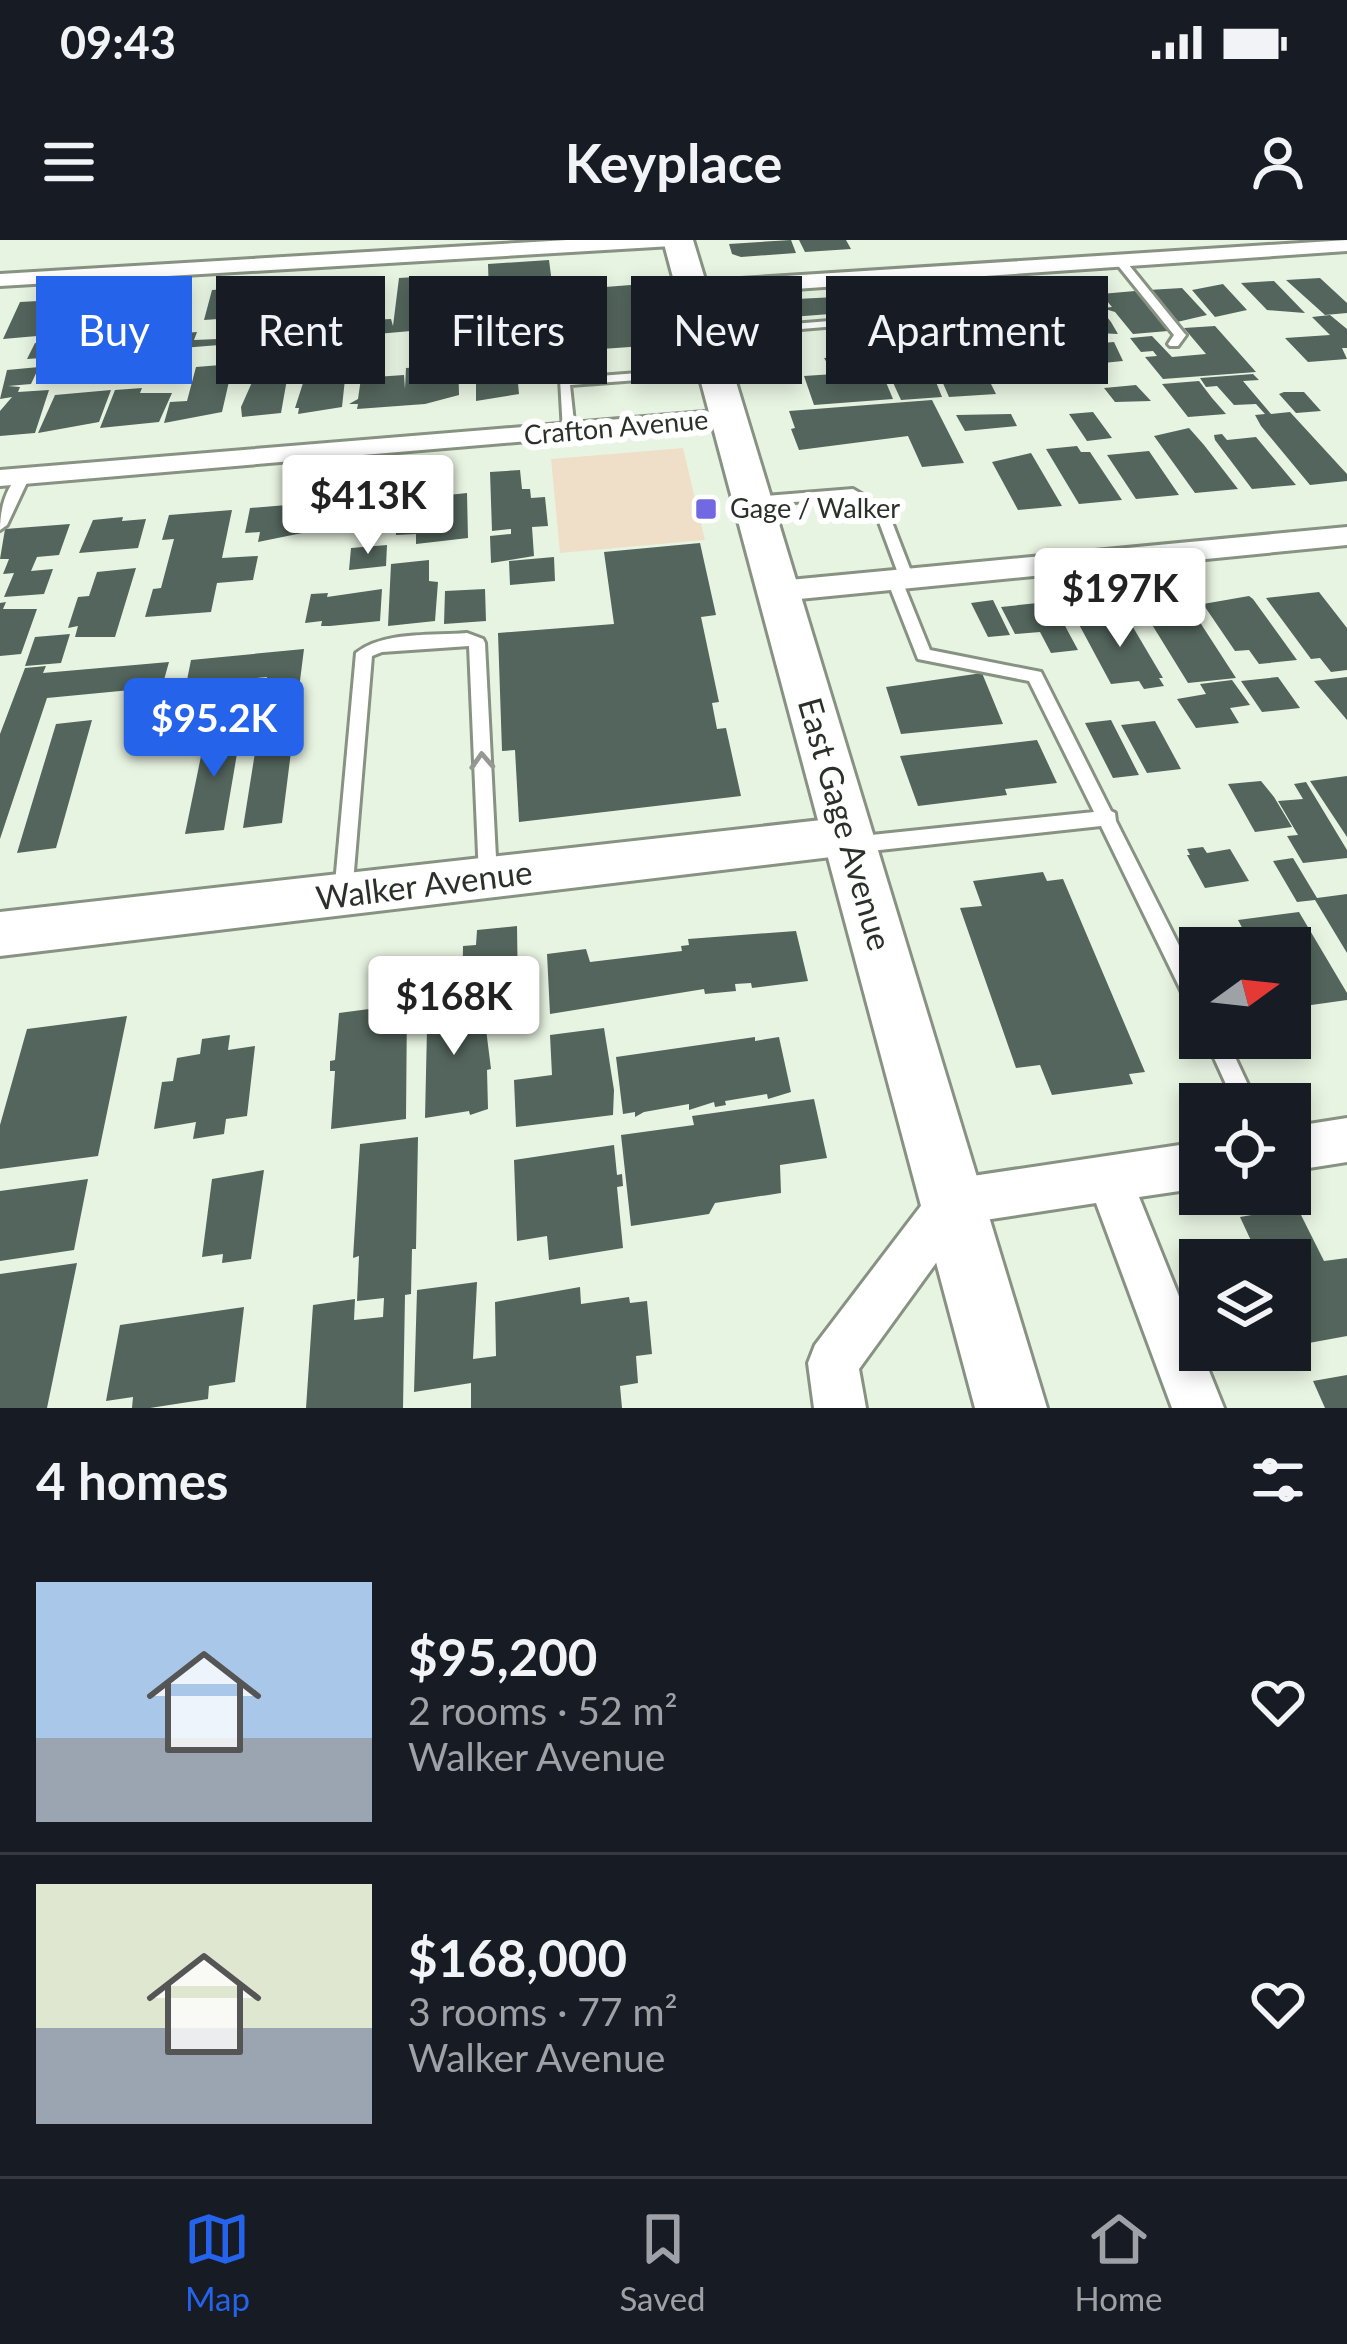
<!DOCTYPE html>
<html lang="en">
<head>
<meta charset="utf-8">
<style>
  :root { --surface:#171b24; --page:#242831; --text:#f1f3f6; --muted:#9ea1a6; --line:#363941; --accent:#2563eb }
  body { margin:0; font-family:Lato,sans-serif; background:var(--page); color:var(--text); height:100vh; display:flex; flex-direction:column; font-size:45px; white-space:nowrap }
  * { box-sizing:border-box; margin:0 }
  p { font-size:39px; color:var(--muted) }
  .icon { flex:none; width:66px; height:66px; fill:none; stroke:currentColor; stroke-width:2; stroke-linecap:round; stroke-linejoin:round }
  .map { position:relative; height:1168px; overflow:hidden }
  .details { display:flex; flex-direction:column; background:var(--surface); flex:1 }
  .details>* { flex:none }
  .hud { position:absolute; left:36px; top:36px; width:1275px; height:108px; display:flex; gap:24px }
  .needle { width:78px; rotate:75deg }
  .controls { position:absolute; left:1179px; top:687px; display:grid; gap:24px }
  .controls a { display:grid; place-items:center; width:132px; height:132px; border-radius:0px; background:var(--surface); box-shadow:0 6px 18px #0003; font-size:60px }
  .price { position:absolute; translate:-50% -102px; padding:0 27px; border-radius:12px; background:#fff; color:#222; font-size:39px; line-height:78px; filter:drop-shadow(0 3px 6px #0008) }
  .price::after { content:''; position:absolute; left:50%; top:72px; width:36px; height:27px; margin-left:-18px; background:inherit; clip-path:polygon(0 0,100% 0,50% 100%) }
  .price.selected { background:var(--accent); color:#fff }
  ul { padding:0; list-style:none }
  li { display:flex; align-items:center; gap:36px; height:300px; padding:0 36px }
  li+li { border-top:3px solid var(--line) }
  li span { display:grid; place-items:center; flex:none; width:336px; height:240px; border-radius:0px; color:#555 }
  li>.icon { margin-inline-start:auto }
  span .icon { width:144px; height:144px; fill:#fffc; stroke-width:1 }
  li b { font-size:51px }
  h2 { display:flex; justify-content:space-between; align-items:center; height:144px; padding:0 36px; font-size:51px }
  .tag { padding:0 42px; border-radius:0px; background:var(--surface); box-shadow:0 6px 18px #0003; font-size:42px; line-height:108px }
  .tag.selected { background:var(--accent); color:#fff }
  .status { display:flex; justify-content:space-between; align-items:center; height:84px; padding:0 60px; background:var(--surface); direction:ltr }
  .status svg { height:33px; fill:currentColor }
  header { display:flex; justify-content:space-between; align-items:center; height:156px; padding:0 36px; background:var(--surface); font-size:54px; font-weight:700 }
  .tabs { display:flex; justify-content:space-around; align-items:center; height:168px; border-top:3px solid var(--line); background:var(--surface); font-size:33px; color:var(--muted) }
  .tabs a { display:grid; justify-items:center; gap:6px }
  .tabs .selected { color:var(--accent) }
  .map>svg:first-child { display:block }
  .green { fill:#efdfc9 }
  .building { fill:#53655c }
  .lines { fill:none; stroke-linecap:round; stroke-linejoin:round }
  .service-casing { stroke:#879282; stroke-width:6 }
  .minor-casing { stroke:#879282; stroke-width:6 }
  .tertiary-casing { stroke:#879282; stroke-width:6 }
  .secondary-casing { stroke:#879282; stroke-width:6 }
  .service { fill:#fff; fill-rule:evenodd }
  .minor { fill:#fff; fill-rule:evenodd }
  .tertiary { fill:#fff; fill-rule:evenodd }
  .secondary { fill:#fff; fill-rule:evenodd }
  .oneway { stroke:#969894 }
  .poi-dot { fill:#7368e3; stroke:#fff; stroke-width:4.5 }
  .labels { text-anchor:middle; stroke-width:12; stroke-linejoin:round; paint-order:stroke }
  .far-street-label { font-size:27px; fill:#2c302a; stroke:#fff }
  .far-poi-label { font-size:27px; fill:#2c302a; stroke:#fff; text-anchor:start }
  .street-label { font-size:33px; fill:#2c302a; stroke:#fff }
</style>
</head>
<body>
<div class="status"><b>09:43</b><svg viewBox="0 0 49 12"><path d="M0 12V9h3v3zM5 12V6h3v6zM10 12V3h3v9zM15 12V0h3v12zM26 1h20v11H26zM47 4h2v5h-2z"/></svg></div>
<header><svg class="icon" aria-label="menu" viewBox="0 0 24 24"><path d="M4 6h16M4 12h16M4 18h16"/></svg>Keyplace<svg class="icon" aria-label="person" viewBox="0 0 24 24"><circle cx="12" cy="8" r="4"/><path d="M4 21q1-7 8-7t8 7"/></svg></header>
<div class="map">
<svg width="1347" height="1168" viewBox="0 0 1347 1168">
  <rect width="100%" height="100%" fill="#e8f4e2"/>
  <path class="green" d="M 683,208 L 705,300 L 560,313 L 551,219 Z"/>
  <path class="building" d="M 791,0 L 796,13 L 741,17 L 732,14 L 729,4 Z
    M 799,0 L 846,0 L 851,9 L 805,12 Z
    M 549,20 L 553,51 L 644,44 L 658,105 L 531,114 L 529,84 L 458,89 L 458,56 L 489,54 L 488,24 Z
    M 432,36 L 431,42 L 439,42 L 440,54 L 430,54 L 430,61 L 412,62 L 411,91 L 366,95 L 368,80 L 391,79 L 393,86 L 399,38 Z
    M 1320,38 L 1347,63 L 1347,73 L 1325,75 L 1286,40 Z
    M 378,39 L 376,67 L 363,68 L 364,62 L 335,67 L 338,42 Z
    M 1274,41 L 1305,73 L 1267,70 L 1241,43 Z
    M 307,44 L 306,51 L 315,50 L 313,62 L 305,63 L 304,70 L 279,71 L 284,74 L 281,89 L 263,90 L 275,46 Z
    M 1223,44 L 1247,70 L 1215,77 L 1192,50 Z
    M 255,47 L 248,77 L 204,80 L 212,50 Z
    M 1182,48 L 1207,75 L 1177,82 L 1148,50 Z
    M 1135,51 L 1159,79 L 1168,91 L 1133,94 L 1115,72 L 1102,68 L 1112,67 L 1101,54 Z
    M 182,52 L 180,59 L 189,59 L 185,71 L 177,71 L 170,91 L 158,92 L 155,101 L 131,103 L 149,54 Z
    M 1089,54 L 1111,82 L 1118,94 L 1079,92 L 1052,57 Z
    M 128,55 L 117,84 L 135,83 L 124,112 L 98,114 L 109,89 L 74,85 L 86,58 Z
    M 836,57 L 843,73 L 752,80 L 747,67 L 755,61 Z
    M 1042,58 L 1061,85 L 1070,100 L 1051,102 L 1035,88 L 1025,89 L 1006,60 Z
    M 56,60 L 53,67 L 62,66 L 56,80 L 46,81 L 37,96 L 3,99 L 20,62 Z
    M 994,61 L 1015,95 L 1036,127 L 1012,129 L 996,104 L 988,104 L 974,93 L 957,64 Z
    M 945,64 L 966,98 L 928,101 L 909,67 Z
    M 457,75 L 459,155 L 425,164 L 357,169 L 358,164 L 349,164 L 358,159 L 361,138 L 404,135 L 405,149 L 406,128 L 421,127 L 423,93 L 445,91 L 431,90 L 432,76 Z
    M 1330,75 L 1347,89 L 1347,108 L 1342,108 L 1347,119 L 1308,122 L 1285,98 L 1330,95 L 1312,77 Z
    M 338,84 L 336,96 L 300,99 L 303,85 Z
    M 1215,86 L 1256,132 L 1163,139 L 1145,117 L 1157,116 L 1153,111 L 1141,112 L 1130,98 L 1152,96 L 1172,117 L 1206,114 L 1184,88 Z
    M 262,88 L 258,105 L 272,104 L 269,120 L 238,122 L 244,103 L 182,108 L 179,118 L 129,121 L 132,112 L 166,110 L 172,94 L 197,92 L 194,100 L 218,99 L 228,90 Z
    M 490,89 L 493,100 L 514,99 L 519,154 L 476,161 L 476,129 L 491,125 L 491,111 L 464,113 L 464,98 L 468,91 Z
    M 906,90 L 918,115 L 860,119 L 863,124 L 853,125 L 859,140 L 885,140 L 893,159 L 814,165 L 804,136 L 834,134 L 824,118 L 852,116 L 846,92 Z
    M 1044,99 L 1060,122 L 1036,124 L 1021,101 Z
    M 63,101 L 56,117 L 27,119 L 35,103 Z
    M 1114,102 L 1123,121 L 1093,124 L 1078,105 Z
    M 382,103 L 381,119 L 351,122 L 353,105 Z
    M 327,107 L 324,124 L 293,126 L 296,109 Z
    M 928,122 L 942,157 L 901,160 L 890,136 L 878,135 L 873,125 Z
    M 233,124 L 222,172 L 164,183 L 170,162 L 187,161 L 196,127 Z
    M 39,127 L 31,144 L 8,146 L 20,147 L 18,152 L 49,150 L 35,193 L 0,196 L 0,171 L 12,157 L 0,159 L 7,130 Z
    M 271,128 L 289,128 L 281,173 L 242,177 L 241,167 L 257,131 Z
    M 1253,134 L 1259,140 L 1243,141 L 1271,174 L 1290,172 L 1347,234 L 1347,241 L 1310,245 L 1261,186 L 1255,175 L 1265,174 L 1256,164 L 1234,165 L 1217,146 L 1206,147 L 1200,138 Z
    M 988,138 L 996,154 L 949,157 L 942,141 Z
    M 345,139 L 342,167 L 298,174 L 299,168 L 295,168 L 303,143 Z
    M 1199,141 L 1212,158 L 1226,174 L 1188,177 L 1162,144 Z
    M 1136,145 L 1151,161 L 1115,162 L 1104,148 Z
    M 142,148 L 140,153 L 172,153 L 159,182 L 100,188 L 115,150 Z
    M 111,150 L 99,182 L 38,193 L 55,155 Z
    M 1284,152 L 1304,152 L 1321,171 L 1296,173 L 1279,154 Z
    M 932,160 L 964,223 L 922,227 L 908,196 L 799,210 L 791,189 L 795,188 L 789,171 Z
    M 1093,172 L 1112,198 L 1087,201 L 1069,174 Z
    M 1011,174 L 1017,186 L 965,191 L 956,175 Z
    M 1189,188 L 1204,205 L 1238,249 L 1195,253 L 1154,196 Z
    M 1222,194 L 1227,200 L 1256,197 L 1296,245 L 1252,249 L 1215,200 L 1214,195 Z
    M 1077,206 L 1081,212 L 1090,212 L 1122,260 L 1079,264 L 1046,209 Z
    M 1149,211 L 1179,255 L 1136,259 L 1107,215 Z
    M 1031,213 L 1062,266 L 1018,270 L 992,222 Z
    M 520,230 L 522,249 L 530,249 L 531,258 L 545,257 L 548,286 L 532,287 L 534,316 L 491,323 L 490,296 L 511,294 L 511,289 L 492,291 L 490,232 Z
    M 443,250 L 448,255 L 467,253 L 468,298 L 416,304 L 416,294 L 396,295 L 397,256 Z
    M 390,256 L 388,286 L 346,293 L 347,284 L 325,286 L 330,261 Z
    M 311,263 L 307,292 L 258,302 L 260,292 L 245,293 L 250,268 Z
    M 232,270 L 222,318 L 258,316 L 253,340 L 217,343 L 211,372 L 145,377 L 153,349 L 161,348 L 174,299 L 162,300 L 169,275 Z
    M 123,277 L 122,281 L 146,279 L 138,308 L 79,313 L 93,280 Z
    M 70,284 L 59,315 L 37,317 L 31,331 L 53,329 L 44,354 L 4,357 L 14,333 L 3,334 L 9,319 L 0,319 L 5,289 Z
    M 700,303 L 716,375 L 701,377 L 719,462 L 712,463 L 717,489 L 726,488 L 741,556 L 519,582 L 515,510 L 502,511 L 498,393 L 614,384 L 604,312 Z
    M 387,305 L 386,326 L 349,330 L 351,308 Z
    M 554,317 L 555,341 L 510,345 L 509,321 Z
    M 429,320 L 429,341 L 438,342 L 435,381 L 388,386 L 391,324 Z
    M 136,328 L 115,397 L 75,397 L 78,386 L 68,388 L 78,357 L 89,356 L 97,332 Z
    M 382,349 L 380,381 L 330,386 L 321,386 L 322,381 L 305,383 L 311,354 L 328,353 L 327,357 Z
    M 485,349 L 486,381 L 444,384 L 445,351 Z
    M 1319,352 L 1347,388 L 1347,430 L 1331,432 L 1320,418 L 1311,419 L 1266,358 Z
    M 1249,356 L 1253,359 L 1297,420 L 1259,424 L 1249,410 L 1235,411 L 1203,364 Z
    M 993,360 L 1010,395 L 988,397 L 971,363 Z
    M 6,362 L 3,369 L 37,369 L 21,414 L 0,416 L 0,363 Z
    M 1047,362 L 1059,385 L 1064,384 L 1078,410 L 1051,413 L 1040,392 L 1015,394 L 1001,367 Z
    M 1187,365 L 1192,370 L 1236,438 L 1188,443 L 1143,370 Z
    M 1124,372 L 1163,438 L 1159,438 L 1164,446 L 1144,449 L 1139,441 L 1111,444 L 1075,377 Z
    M 70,394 L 61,423 L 25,426 L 35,397 Z
    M 304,409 L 282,583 L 243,588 L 267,437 L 186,445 L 191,420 Z
    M 169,422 L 162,447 L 47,458 L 0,599 L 0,494 L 25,428 L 46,426 L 43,433 Z
    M 982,433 L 1003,484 L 901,494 L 886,447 Z
    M 1278,437 L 1300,468 L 1262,472 L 1241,441 Z
    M 1347,437 L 1347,480 L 1314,441 Z
    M 1232,440 L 1250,465 L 1230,468 L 1239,483 L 1196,488 L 1177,459 L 1206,454 L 1200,444 Z
    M 92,480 L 56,608 L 17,613 L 56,484 Z
    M 1111,480 L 1139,535 L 1113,538 L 1085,483 Z
    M 1155,481 L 1181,529 L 1147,533 L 1121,485 Z
    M 242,484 L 224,590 L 185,594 L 207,487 Z
    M 1037,500 L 1057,543 L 1005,549 L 1007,555 L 918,566 L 900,516 Z
    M 1347,536 L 1347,597 L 1310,541 Z
    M 1261,541 L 1274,557 L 1292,587 L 1255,592 L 1228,544 Z
    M 1306,542 L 1347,610 L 1347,618 L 1303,623 L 1287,596 L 1298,595 L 1278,561 L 1303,559 L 1294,544 Z
    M 1203,607 L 1207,613 L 1230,609 L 1249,641 L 1205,648 L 1187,615 L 1190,615 L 1187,609 Z
    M 1293,618 L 1317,658 L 1347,654 L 1347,713 L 1315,660 L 1297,662 L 1273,621 Z
    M 1043,632 L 1047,641 L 1063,639 L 1145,832 L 1129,834 L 1133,844 L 1052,855 L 1040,825 L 1016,828 L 960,668 L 982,666 L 973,641 Z
    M 1299,672 L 1347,753 L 1347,760 L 1290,768 L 1290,708 L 1253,708 L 1238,680 Z
    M 517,686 L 518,755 L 495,757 L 495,763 L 481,765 L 480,772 L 462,774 L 463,706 L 476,705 L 477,690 Z
    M 796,691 L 808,741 L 752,748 L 751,743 L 735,744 L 736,751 L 705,754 L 704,749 L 550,774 L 547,714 L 586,709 L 590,722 L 682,711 L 681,706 L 689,705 L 688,699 Z
    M 454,741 L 455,785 L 485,781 L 491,829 L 487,830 L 488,869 L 470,875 L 469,871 L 425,878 L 428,744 Z
    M 407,764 L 406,879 L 331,889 L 335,831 L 330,831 L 330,821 L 335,820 L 339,773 Z
    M 127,776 L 98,916 L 0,929 L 0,885 L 27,789 Z
    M 604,788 L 614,850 L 613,875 L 516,887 L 514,840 L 552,835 L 550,795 Z
    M 230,795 L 228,810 L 255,806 L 247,876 L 226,879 L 224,894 L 193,899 L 196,882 L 154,889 L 162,842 L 173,841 L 177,818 L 200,814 L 202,799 Z
    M 755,797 L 755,801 L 779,797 L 791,852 L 768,859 L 767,854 L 725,861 L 726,865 L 715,867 L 714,862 L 689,870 L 689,864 L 644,872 L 635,877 L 635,872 L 623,874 L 616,817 Z
    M 814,859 L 827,918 L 780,925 L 781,953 L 715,963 L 709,974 L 631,986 L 621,895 L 694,885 L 692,876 Z
    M 418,897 L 416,1009 L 412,1009 L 411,1054 L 405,1055 L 403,1168 L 306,1168 L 313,1065 L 355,1059 L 354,1080 L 383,1077 L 384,1058 L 357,1061 L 359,1016 L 353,1018 L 360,904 Z
    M 614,905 L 617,935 L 622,934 L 623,946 L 617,947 L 623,1008 L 549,1020 L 547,996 L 517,1001 L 514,920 Z
    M 264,930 L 251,1019 L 222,1023 L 223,1014 L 202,1017 L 212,939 Z
    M 88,939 L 74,1010 L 0,1021 L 0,951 Z
    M 1297,967 L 1324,1021 L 1347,1018 L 1347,1096 L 1298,1105 L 1290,1102 L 1290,1020 L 1260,1020 L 1240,977 Z
    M 77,1023 L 47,1168 L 0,1168 L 0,1034 Z
    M 477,1042 L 473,1119 L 496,1116 L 495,1062 L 580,1047 L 581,1064 L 629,1057 L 630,1063 L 647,1061 L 652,1114 L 636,1116 L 638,1143 L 620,1146 L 622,1168 L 471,1168 L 471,1143 L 414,1152 L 417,1050 Z
    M 244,1067 L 235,1142 L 209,1146 L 208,1159 L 150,1168 L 132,1168 L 133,1157 L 106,1161 L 120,1085 Z
    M 1347,1135 L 1347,1168 L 1325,1168 L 1313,1141 Z"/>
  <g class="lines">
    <g class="service-casing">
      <path id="service" d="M 1116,19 L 1124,19 L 1184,93 L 1186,95 L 1178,106 L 1170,106 L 1168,104 L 1174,95 L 1116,23 Z
        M 851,36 L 856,39 L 872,77 L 861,84 L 706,97 L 700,94 L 706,91 L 854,79 L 860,76 L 846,39 Z
        M 716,127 L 720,128 L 720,134 L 570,145 L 575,192 L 569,196 L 563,192 L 560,139 Z
        M 23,232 L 30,236 L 7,285 L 0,290 C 0,269 6,244 23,232 Z
        M 853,249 L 887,269 L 914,339 L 912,343 L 903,343 L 930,410 L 1041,432 L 1111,571 L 1115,573 L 1116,581 L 1200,747 L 1200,778 L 1193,775 L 1101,586 L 852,613 L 846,611 L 843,605 L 846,599 L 852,597 L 1094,572 L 1029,441 L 918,419 L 887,340 L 889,336 L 899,336 L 876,274 L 850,258 L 753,265 L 746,261 L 753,257 Z
        M 467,393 L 483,399 L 485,403 L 497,637 L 495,643 L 488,645 L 481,643 L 479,637 L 469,406 L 382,412 L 372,416 L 352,655 L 350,661 L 343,663 L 336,661 L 334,655 L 356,413 C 383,391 433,396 467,393 Z
        M 1205,798 L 1226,798 L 1257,864 L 1235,864 Z"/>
    </g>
    <g class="minor-casing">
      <path id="minor" d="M 567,0 L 682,0 L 672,6 L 0,46 L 0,34 Z
        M 1347,0 L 1347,11 L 693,56 L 682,49 L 693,42 Z
        M 729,170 L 738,173 L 742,178 L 738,183 L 0,246 L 0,230 Z
        M 1347,287 L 1347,305 L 779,361 L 764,351 L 779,341 Z
        M 1347,878 L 1347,922 L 1290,931 L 1290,887 Z
        M 1200,902 L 1200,948 L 1139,957 L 1224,1168 L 1172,1168 L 1096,963 L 965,983 L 859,1129 L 866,1168 L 814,1168 L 808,1123 L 815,1105 L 936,946 L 952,939 Z"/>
    </g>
    <g class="tertiary-casing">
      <path id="tertiary" d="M 848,577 L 864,582 L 871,596 L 864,610 L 848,615 L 0,716 L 0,672 Z"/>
    </g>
    <g class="secondary-casing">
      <path id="secondary" d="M 663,0 L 693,0 L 1047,1168 L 975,1168 Z"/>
    </g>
    <use href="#service" class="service"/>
    <use href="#minor" class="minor"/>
    <use href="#tertiary" class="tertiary"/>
    <use href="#secondary" class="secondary"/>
  </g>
  <defs><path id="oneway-chevron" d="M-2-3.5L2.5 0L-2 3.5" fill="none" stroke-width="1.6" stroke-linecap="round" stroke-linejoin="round" transform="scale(3)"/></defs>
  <use class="oneway" href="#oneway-chevron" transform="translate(482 521) rotate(-93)"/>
  <rect class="poi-dot" x="694" y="257" width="24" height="24" rx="6"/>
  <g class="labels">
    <g class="far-street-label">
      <text transform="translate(616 188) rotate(-5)" y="9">Crafton Avenue</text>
    </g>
    <g class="far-poi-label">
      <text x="730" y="278">Gage / Walker</text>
    </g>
    <g class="street-label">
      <text transform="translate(845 584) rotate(74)" y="12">East Gage Avenue</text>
      <text transform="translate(424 645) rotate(-7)" y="12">Walker Avenue</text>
    </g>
  </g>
</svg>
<div class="controls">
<a><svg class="needle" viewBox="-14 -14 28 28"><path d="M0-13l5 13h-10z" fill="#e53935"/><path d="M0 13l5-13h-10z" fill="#9ea1a6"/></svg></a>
<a><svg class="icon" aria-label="locate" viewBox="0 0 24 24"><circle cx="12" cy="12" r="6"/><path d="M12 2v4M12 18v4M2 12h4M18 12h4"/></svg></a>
<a><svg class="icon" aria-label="layers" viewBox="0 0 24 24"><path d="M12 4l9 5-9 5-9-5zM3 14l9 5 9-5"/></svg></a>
</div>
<b class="price" style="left:368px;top:317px">$413K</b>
<b class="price" style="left:1120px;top:410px">$197K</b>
<b class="price selected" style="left:214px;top:540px">$95.2K</b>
<b class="price" style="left:454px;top:818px">$168K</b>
<div class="hud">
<a class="tag selected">Buy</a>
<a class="tag">Rent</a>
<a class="tag">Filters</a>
<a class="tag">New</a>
<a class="tag">Apartment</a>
</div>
</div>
<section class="details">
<h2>4 homes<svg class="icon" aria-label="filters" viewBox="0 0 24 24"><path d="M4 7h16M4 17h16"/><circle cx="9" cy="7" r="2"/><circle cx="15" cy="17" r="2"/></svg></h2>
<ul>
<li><span style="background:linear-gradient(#a9c7e8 65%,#9aa5b1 0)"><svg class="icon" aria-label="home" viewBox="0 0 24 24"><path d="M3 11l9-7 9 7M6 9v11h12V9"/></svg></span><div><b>$95,200</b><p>2 rooms · 52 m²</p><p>Walker Avenue</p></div><svg class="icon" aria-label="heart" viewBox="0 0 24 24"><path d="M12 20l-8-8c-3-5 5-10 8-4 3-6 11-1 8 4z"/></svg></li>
<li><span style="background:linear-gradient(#dfe7d0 60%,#9aa5b1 0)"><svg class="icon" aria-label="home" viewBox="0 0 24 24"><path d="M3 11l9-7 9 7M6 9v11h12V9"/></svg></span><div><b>$168,000</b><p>3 rooms · 77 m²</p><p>Walker Avenue</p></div><svg class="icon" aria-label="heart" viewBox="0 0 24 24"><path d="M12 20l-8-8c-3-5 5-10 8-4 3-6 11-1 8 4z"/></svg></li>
</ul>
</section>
<nav class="tabs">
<a class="selected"><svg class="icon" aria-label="map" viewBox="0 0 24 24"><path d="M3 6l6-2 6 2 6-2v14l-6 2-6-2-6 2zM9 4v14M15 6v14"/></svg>Map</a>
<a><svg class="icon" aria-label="saved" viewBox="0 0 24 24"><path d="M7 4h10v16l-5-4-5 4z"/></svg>Saved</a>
<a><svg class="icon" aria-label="home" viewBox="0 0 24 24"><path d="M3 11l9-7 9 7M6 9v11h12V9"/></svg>Home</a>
</nav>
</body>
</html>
